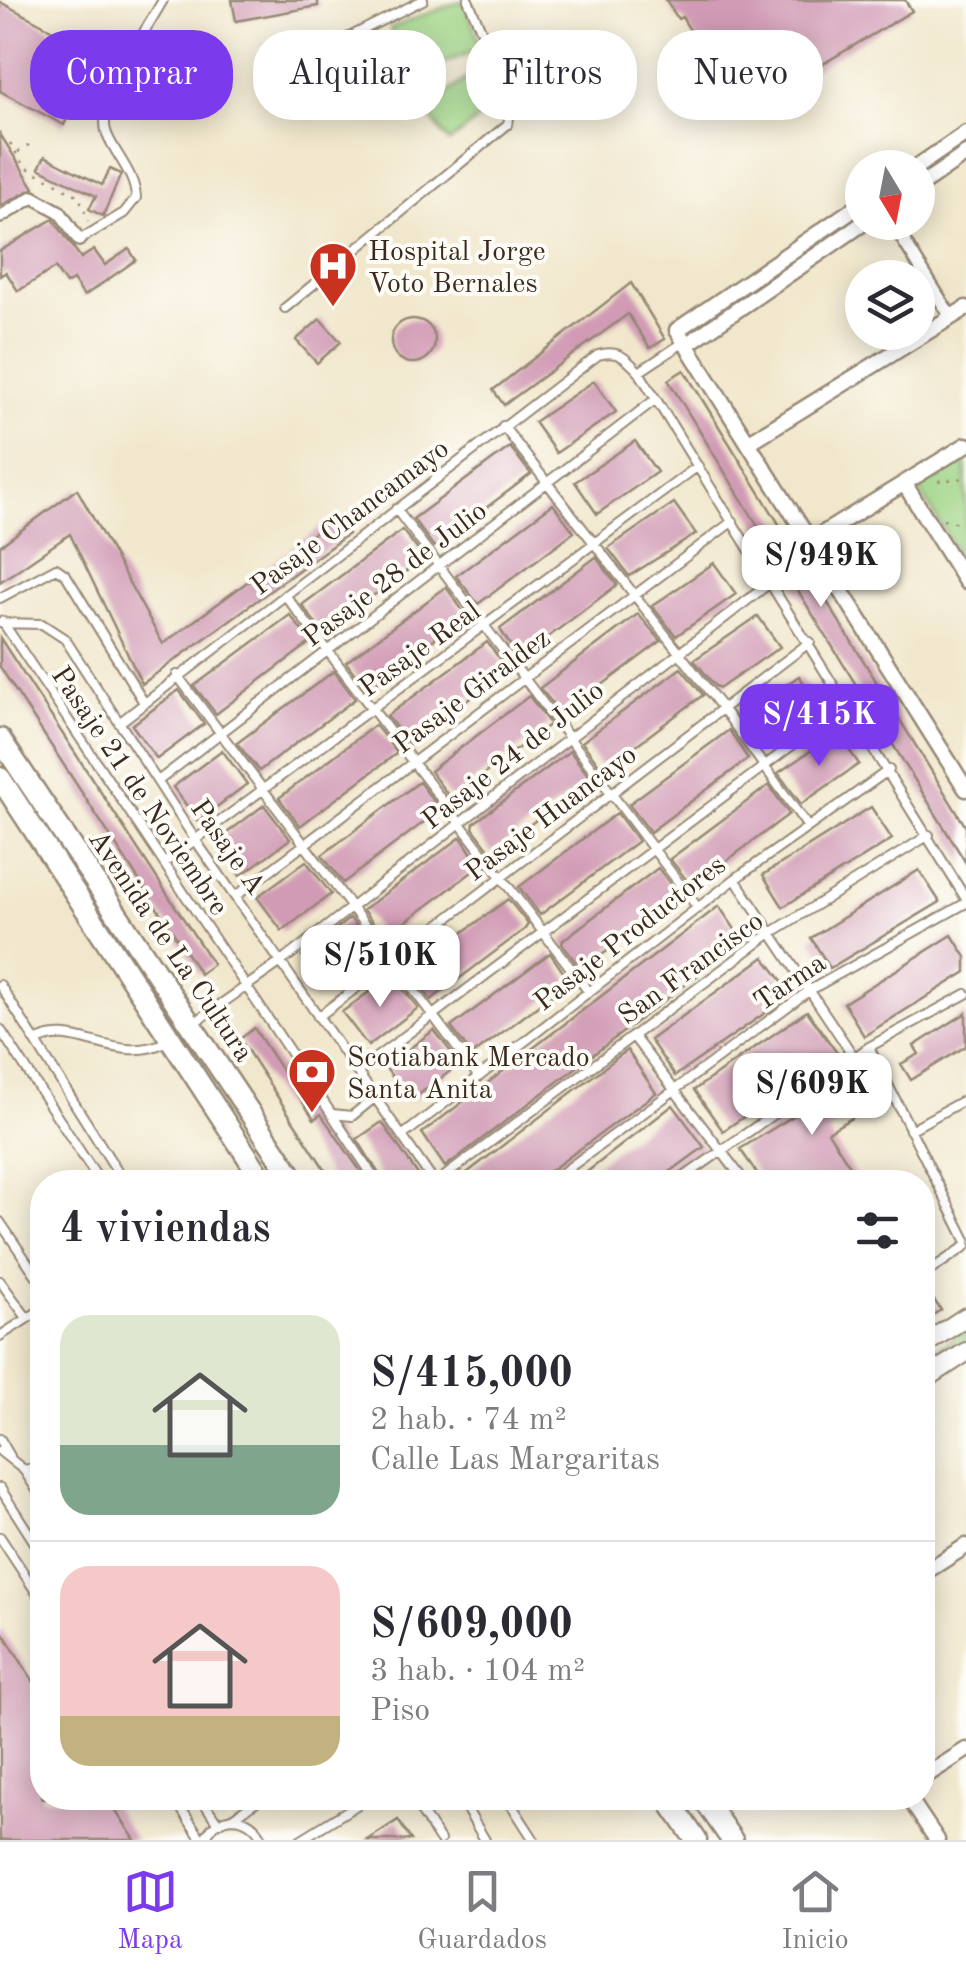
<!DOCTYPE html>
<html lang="es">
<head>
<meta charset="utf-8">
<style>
  :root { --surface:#fff; --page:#f7f7f7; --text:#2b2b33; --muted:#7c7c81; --line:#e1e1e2; --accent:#7c3aed }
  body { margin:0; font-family:"Old Standard TT",serif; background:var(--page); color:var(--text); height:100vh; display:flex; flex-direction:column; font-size:38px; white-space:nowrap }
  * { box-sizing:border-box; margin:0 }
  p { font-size:32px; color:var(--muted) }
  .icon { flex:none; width:55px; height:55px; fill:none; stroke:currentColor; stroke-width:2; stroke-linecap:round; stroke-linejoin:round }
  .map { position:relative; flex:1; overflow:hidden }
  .panel { position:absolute; left:30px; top:1170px; width:905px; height:640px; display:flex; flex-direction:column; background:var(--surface); border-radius:40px; box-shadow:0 5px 25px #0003 }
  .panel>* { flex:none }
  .hud { position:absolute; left:30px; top:30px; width:908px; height:90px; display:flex; gap:20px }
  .needle { width:65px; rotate:170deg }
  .fabs { position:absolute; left:845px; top:150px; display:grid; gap:20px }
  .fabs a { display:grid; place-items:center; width:90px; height:90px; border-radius:50%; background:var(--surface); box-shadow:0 5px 25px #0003; font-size:50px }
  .price { position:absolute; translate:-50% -85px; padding:0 22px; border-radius:20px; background:#fff; color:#222; font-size:32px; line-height:65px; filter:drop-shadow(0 2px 5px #0008) }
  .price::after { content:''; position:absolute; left:50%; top:60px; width:30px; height:22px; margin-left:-15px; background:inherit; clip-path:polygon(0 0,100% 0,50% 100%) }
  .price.on { background:var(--accent); color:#fff }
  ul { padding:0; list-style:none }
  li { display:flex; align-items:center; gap:30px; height:250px; padding:0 30px }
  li+li { border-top:2px solid var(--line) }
  li span { display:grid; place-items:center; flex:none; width:280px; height:200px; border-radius:30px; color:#555 }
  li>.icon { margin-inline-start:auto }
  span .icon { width:120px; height:120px; fill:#fffc; stroke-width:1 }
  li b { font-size:42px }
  h2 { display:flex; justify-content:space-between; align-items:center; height:120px; padding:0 30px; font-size:42px }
  .pill { padding:0 35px; border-radius:40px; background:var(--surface); box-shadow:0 5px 25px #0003; font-size:35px; line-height:90px }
  .pill.on { background:var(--accent); color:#fff }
  .dock { display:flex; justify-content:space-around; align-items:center; height:140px; border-top:2px solid var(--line); background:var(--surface); font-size:28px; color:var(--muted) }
  .dock a { display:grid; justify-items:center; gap:5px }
  .dock .on { color:var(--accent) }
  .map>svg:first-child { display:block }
  .green { fill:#9ed384; stroke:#6c7e51; stroke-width:2.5 }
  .building { fill:#d19bb5 }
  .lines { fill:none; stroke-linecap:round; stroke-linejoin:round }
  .service-casing { stroke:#968875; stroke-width:12 }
  .pedestrian-casing { stroke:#968875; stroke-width:16 }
  .minor-casing { stroke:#968875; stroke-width:19 }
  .tertiary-casing { stroke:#968875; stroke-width:22 }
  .secondary-casing { stroke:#968875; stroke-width:25 }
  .path { stroke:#968875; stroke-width:2.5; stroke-dasharray:2.5 8; stroke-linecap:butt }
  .service { stroke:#fff; stroke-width:8 }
  .pedestrian { stroke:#fff; stroke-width:11 }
  .minor { stroke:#fff; stroke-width:14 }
  .tertiary { stroke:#fff; stroke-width:18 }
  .secondary { stroke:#fff; stroke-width:20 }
  .labels { text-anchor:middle; stroke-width:8; stroke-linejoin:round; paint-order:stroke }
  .poi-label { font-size:28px; fill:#3b2a1e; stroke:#fdfcf7; text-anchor:start }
  .street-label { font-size:28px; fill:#3b2a1e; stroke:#fdfcf7 }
</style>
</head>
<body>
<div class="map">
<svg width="966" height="1840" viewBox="0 0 966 1840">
  <rect width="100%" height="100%" fill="#fdfcf7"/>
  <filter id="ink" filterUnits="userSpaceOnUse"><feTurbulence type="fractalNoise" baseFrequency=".01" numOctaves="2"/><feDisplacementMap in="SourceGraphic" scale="20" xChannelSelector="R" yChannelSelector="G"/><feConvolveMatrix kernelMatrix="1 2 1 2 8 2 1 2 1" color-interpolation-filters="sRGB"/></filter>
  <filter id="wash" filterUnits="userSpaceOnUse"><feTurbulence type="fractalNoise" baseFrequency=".0048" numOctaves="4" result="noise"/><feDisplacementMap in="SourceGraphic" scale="40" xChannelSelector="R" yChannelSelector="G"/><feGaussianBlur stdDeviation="2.25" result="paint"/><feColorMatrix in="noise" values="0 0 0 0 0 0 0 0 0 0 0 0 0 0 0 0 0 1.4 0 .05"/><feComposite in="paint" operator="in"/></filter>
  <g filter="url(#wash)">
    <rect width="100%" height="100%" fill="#f1e7cc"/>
    <path class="green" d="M 463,0 L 482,48 L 409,77 L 390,28 Z
      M 474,73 L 498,104 L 449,142 L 425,110 Z
      M 966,453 L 966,568 L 916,484 Z
      M 966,1330 L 966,1345 L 923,1374 L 922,1359 Z"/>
    <g id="blocks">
      <path class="building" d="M 232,0 L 318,0 L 318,6 L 236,21 Z
        M 666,0 L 905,0 L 912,11 L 740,113 L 682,17 L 678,19 Z
        M 0,2 L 98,54 L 64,125 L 0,91 Z
        M 0,134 L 34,188 L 0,206 Z
        M 45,156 L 102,185 L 110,169 L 121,174 L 103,216 L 89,209 L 96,196 L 39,168 Z
        M 53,219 L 81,258 L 94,250 L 105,265 L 129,249 L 136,260 L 84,296 L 73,280 L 66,284 L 55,268 L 18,291 L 6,272 L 0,276 L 0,251 Z
        M 631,283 L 665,339 L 650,348 L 628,314 L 504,405 L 493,390 Z
        M 320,319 L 341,342 L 317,363 L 296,340 Z
        M391 341a22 22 0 1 1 44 0a22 22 0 1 1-44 0Z
        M 684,370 L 966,827 L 966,863 L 668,380 Z
        M 594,381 L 616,412 L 556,453 L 534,422 Z
        M 635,441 L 657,472 L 597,514 L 575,482 Z
        M 510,447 L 531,474 L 434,547 L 413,519 Z
        M 77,489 L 163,644 L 334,518 L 348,534 L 142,684 L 70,534 L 0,582 L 0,546 Z
        M 674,503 L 696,534 L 629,576 L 608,548 Z
        M 553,504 L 574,532 L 478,604 L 456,576 Z
        M 402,530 L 424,558 L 323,633 L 302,605 Z
        M 596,557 L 617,585 L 519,659 L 500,629 Z
        M 714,563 L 736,594 L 676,636 L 652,606 Z
        M 446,587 L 466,615 L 367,690 L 346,662 Z
        M 638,614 L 661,641 L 562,715 L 540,688 Z
        M 290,615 L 311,642 L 216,714 L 194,686 Z
        M 758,616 L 780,647 L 720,688 L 715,686 L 694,660 Z
        M 0,638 L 213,964 L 200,974 L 0,667 Z
        M 487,642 L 508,670 L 409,744 L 387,716 Z
        M 681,668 L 703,695 L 603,770 L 582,742 Z
        M 334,671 L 355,699 L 259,771 L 237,743 Z
        M 799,676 L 821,707 L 761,749 L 739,717 Z
        M 179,690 L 204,724 L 157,759 L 132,725 Z
        M 529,696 L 550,724 L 451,799 L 430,771 Z
        M 375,725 L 397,753 L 300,826 L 279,798 Z
        M 729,730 L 748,759 L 650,832 L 629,804 Z
        M 837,733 L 859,764 L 801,804 L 778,773 Z
        M 222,750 L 247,784 L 198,821 L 173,787 Z
        M 570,751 L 591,779 L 492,853 L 473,828 L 474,823 Z
        M 419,782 L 439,808 L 436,813 L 343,883 L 322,855 Z
        M 769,785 L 789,814 L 692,887 L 670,859 Z
        M 264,805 L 290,839 L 240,876 L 215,842 Z
        M 871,807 L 892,839 L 783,907 L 763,875 Z
        M 617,813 L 638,841 L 540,915 L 519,887 Z
        M 461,837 L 480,866 L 384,938 L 363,910 Z
        M 306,861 L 331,894 L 282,931 L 257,897 Z
        M 658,868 L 680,896 L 582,970 L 562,944 L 563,940 Z
        M 919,870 L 940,902 L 830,968 L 811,938 Z
        M 508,899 L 528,924 L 525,929 L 431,1000 L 410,972 Z
        M 719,906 L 743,941 L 445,1167 L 422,1133 Z
        M 350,918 L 374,949 L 324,986 L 302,956 Z
        M 952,935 L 966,957 L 966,972 L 864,1036 L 844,1003 Z
        M 550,953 L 570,982 L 472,1055 L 451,1027 Z
        M 764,957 L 792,994 L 675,1076 L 650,1040 Z
        M 392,975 L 418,1008 L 368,1046 L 342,1012 Z
        M 807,1011 L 837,1053 L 723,1131 L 694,1090 Z
        M 966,1013 L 966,1046 L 911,1080 L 901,1064 L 919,1054 L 914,1046 Z
        M 254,1028 L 314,1119 L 321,1114 L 368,1182 L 333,1182 L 240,1039 Z
        M 434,1030 L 460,1064 L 410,1101 L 385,1067 Z
        M 627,1050 L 656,1093 L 535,1182 L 455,1182 Z
        M 867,1070 L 882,1100 L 828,1132 L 860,1182 L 763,1182 L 740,1149 Z
        M 673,1105 L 704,1147 L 656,1182 L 574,1182 Z
        M 382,1122 L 423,1182 L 384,1182 L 357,1139 Z
        M 922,1283 L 941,1310 L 922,1322 Z
        M 0,1628 L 42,1695 L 42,1798 L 108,1798 L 135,1840 L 0,1840 Z
        M 398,1820 L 411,1840 L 367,1840 Z"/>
    </g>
  </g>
  <g filter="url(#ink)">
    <use href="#blocks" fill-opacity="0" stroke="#968875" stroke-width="2.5"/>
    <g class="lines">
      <g class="service-casing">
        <path id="service" d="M 331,46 L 423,0
          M 79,240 L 124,213 L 136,198 C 135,174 116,156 107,134 C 94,105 147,29 163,0
          M 285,308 L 508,124 L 512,100 L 468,0
          M 639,372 L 684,342
          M 503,426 L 723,709 L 808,827
          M 396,509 L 698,908
          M 285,595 L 589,992
          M 0,598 L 56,568 L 66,575 L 143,701
          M 2,621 L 377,1182
          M 0,623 L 42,624 L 65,639 L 196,841 L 434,1182
          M 177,675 L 479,1077
          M 119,723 L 598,355 C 618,349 626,358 639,372 L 966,899
          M 158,781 L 656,399
          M 164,863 L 698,466
          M 735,879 L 854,1057
          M 236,896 L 733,521
          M 0,985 L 124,1182
          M 318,1017 L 810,642
          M 191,1025 L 281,962 L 771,582
          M 0,1029 L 100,1182
          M 633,1036 L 745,1182
          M 36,1042 C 74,1019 119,1068 167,1041
          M 869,1047 L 966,1240
          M 357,1072 L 847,704
          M 332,1114 L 352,1116 L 374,1098
          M 910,1130 L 966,1099
          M 402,1136 L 735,879 L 889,770
          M 437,1182 L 771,933 L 929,835
          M 550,1182 L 810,990 L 966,903
          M 677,1182 L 869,1047 L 966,994
          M 0,1222 L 42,1284
          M 922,1276 L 966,1246
          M 0,1281 L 27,1318
          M 0,1336 L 42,1309
          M 0,1439 L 10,1456
          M 0,1451 L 24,1470 L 42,1498
          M 24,1470 L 42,1466
          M 0,1488 L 42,1554
          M 0,1537 L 42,1601
          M 174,1798 L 202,1840
          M 201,1798 L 217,1822
          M 412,1798 L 440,1840
          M 460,1798 L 485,1840
          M 507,1798 L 534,1840
          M 232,1818 L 261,1798
          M 204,1840 C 217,1811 250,1811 263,1840
          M 300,1840 L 368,1798"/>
      </g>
      <g class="pedestrian-casing">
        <path id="pedestrian" d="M 0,217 L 33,197 L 60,212 L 79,240
          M 892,222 L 951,317"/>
      </g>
      <g class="minor-casing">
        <path id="minor" d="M 915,168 L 966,133
          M 918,187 L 966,154
          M 862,203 L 677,330 L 966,789
          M 686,345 L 865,222
          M 748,443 L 966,308
          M 904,483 L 966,582
          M 809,542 L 966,445
          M 922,1574 L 966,1546
          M 922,1778 L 966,1750
          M 909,1798 L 937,1840"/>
      </g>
      <g class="tertiary-casing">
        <path id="tertiary" d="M 922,1346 L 966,1317
          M 922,1381 L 966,1352"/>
      </g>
      <g class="secondary-casing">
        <path id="secondary" d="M 0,739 L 296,1182
          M 0,778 L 264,1182
          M 667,1798 L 696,1840
          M 703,1798 L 732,1840"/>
      </g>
      <path class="path" d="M 10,143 L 24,166 L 79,196 L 88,221
        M 18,152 L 32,143
        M 938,481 L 966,478
        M 943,519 L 966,525"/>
      <use href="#service" class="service"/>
      <use href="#pedestrian" class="pedestrian"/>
      <use href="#minor" class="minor"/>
      <use href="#tertiary" class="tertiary"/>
      <use href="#secondary" class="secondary"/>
    </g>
  </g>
  <defs>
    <g id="hospital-pin" transform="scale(2.5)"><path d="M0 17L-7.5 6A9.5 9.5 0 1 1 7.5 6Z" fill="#c8321e" stroke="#fdfcf7"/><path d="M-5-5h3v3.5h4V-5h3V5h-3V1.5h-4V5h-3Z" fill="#fff"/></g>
    <g id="bank-pin" transform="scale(2.5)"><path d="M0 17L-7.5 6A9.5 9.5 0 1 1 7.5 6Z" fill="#c8321e" stroke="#fdfcf7"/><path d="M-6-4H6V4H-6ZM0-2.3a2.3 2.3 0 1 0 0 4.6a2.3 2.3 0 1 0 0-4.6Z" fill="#fff"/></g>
  </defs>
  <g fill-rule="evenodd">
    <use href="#hospital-pin" x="333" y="266"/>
    <use href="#bank-pin" x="312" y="1072"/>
  </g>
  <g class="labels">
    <g class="poi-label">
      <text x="368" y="260">Hospital Jorge<tspan x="368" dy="32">Voto Bernales</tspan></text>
      <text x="347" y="1066">Scotiabank Mercado<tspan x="347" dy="32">Santa Anita</tspan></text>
    </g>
    <g class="street-label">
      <text transform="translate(349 516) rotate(-37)" y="10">Pasaje Chancamayo</text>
      <text transform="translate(394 573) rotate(-37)" y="10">Pasaje 28 de Julio</text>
      <text transform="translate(419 648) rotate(-36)" y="10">Pasaje Real</text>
      <text transform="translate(471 690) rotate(-37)" y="10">Pasaje Giraldez</text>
      <text transform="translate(512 754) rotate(-38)" y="10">Pasaje 24 de Julio</text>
      <text transform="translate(141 790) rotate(56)" y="10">Pasaje 21 de Noviembre</text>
      <text transform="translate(550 812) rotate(-37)" y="10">Pasaje Huancayo</text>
      <text transform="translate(229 846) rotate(55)" y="10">Pasaje A</text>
      <text transform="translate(629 932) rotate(-38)" y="10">Pasaje Productores</text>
      <text transform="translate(172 945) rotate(56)" y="10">Avenida de La Cultura</text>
      <text transform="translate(690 967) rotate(-36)" y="10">San Francisco</text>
      <text transform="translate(789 981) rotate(-34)" y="10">Tarma</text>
    </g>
  </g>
</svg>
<div class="fabs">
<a><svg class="needle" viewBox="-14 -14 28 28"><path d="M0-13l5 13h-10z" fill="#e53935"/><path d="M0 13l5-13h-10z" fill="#7c7c81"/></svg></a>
<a><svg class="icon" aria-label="layers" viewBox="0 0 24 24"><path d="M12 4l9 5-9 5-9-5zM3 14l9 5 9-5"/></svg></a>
</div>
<b class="price" style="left:821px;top:610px">S/949K</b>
<b class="price on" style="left:819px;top:769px">S/415K</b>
<b class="price" style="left:380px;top:1010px">S/510K</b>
<b class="price" style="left:812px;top:1138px">S/609K</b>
<div class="hud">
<a class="pill on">Comprar</a>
<a class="pill">Alquilar</a>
<a class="pill">Filtros</a>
<a class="pill">Nuevo</a>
</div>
<section class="panel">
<h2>4 viviendas<svg class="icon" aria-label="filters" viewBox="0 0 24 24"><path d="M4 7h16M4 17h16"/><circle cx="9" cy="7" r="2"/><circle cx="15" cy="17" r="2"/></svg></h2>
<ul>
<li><span style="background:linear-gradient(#dfe7d0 65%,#7fa58c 0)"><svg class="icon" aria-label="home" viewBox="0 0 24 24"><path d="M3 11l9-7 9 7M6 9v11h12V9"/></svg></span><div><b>S/415,000</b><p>2 hab. · 74 m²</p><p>Calle Las Margaritas</p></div></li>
<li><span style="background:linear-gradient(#f6c9c9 75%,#c2b280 0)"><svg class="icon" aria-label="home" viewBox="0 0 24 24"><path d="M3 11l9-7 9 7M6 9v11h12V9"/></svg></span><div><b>S/609,000</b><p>3 hab. · 104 m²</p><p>Piso</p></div></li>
</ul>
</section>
</div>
<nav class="dock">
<a class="on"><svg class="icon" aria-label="map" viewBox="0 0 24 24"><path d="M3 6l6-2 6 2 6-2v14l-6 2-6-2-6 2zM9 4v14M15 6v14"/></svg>Mapa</a>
<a><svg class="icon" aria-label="saved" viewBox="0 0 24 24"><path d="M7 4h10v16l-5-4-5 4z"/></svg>Guardados</a>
<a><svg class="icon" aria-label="home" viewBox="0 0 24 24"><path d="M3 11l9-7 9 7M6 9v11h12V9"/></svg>Inicio</a>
</nav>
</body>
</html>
